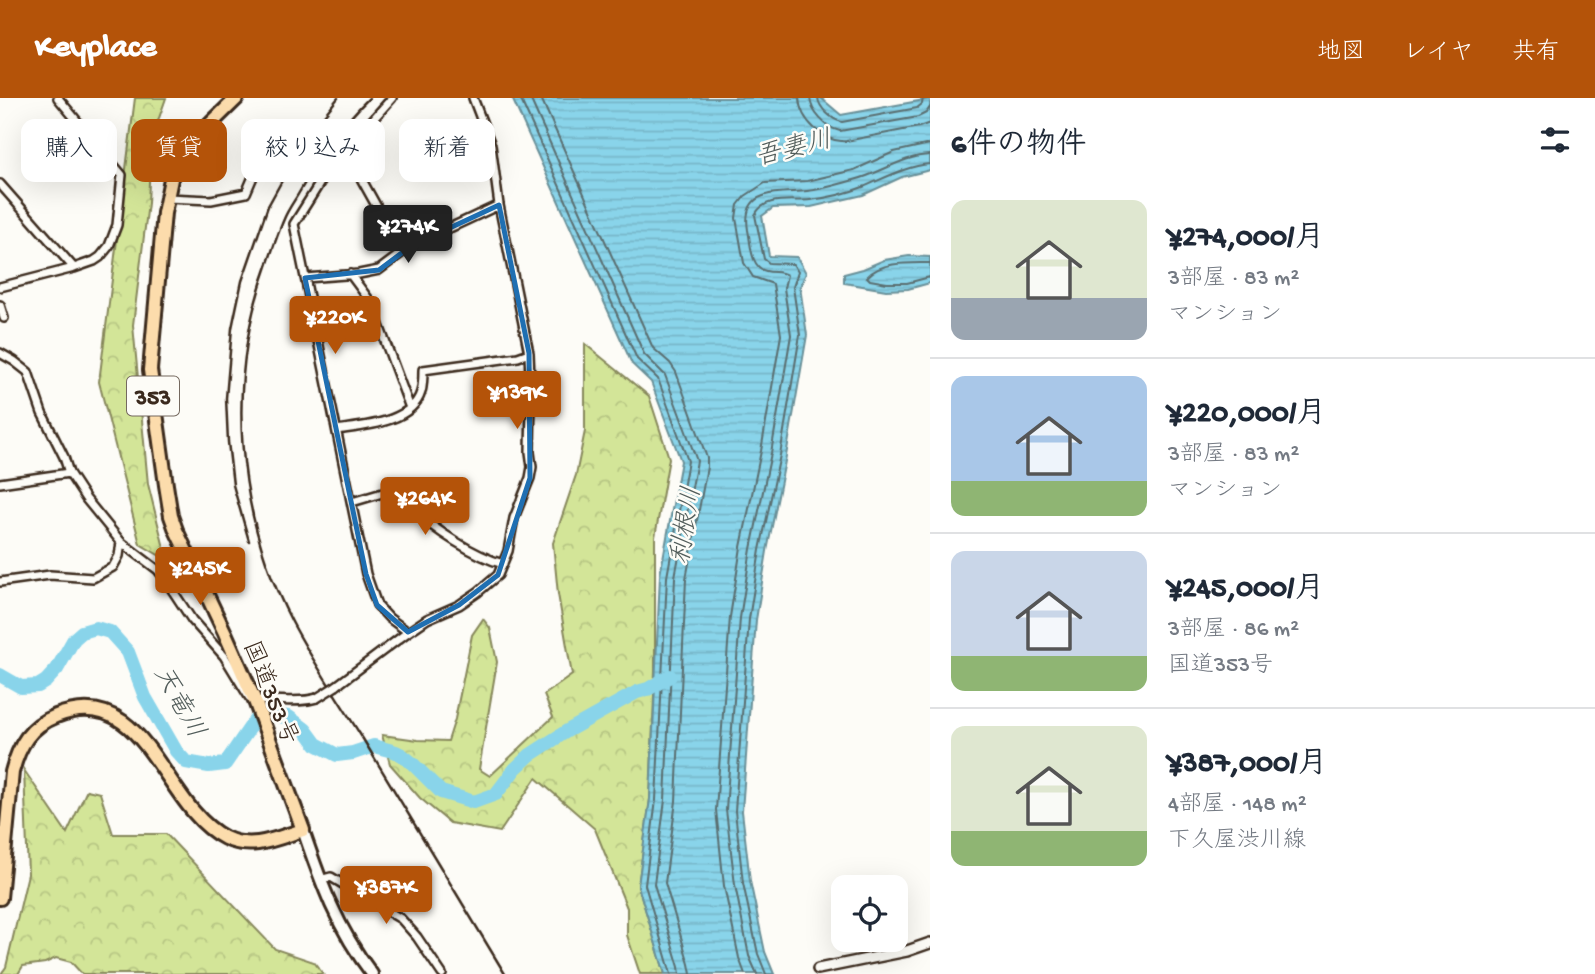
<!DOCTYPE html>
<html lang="ja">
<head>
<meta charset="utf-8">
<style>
  :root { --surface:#fff; --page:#f6f6f7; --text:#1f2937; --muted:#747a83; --line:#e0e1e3; --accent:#b45309 }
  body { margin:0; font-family:"Gochi Hand","Klee One",sans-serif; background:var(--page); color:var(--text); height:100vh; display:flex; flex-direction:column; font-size:26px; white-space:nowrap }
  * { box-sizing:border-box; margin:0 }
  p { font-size:23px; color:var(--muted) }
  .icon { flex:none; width:38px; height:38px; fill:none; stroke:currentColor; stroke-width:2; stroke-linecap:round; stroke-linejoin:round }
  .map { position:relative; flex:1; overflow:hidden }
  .side { display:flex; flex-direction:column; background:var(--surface); width:665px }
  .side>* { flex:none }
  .guide { position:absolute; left:21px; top:21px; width:665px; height:63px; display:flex; gap:14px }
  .fabs { position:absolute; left:831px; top:777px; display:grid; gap:14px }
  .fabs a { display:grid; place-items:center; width:77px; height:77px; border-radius:14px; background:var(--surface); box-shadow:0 7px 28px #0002; font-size:35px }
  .price { position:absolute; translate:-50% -60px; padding:0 16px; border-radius:7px; background:var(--accent); color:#fff; font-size:23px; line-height:46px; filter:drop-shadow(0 2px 4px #0008) }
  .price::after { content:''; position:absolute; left:50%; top:42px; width:21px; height:16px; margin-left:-10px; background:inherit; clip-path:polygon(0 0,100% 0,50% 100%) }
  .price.selected { background:#222; color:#fff }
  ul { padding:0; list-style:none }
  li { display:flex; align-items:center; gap:21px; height:175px; padding:0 21px }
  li+li { border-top:2px solid var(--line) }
  li span { display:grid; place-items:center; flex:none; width:196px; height:140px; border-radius:14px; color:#555 }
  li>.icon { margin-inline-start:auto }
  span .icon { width:84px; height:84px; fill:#fffc; stroke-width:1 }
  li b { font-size:30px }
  h2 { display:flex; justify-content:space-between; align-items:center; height:84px; padding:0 21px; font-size:30px }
  .chip { padding:0 24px; border-radius:14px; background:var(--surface); box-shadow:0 7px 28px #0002; font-size:24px; line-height:63px }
  .chip.selected { background:var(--accent); color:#fff }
  header { display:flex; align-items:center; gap:42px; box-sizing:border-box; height:98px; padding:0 35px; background:var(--accent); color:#fff }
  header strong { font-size:33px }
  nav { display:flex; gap:38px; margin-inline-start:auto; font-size:24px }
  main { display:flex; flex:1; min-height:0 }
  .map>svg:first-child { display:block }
  .forest { fill:url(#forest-crowns); stroke:#87885b; stroke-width:2 }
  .water { fill:url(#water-rules); stroke:#6a9098; stroke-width:2 }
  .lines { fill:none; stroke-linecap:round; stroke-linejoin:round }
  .shore { stroke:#5a6e70; stroke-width:2 }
  .river { stroke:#89d4ea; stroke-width:14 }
  .minor-casing { stroke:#3b2a1e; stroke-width:12 }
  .tertiary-casing { stroke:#3b2a1e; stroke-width:14 }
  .secondary-casing { stroke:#3b2a1e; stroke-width:16 }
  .trunk-casing { stroke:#3b2a1e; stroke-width:18 }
  .minor { stroke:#fdfcf7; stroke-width:7 }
  .tertiary { stroke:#fdfcf7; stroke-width:9 }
  .secondary { stroke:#fdfcf7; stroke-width:10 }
  .trunk { stroke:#fcdcac; stroke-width:12 }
  .rail { stroke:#3b2a1e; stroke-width:2.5 }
  .minor-bridge-casing { stroke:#3b2a1e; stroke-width:12; stroke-linecap:butt }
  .minor-bridge { stroke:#fdfcf7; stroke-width:7 }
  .marked { fill:none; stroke:#1f6fb2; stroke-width:5; stroke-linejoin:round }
  .labels { text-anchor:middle; stroke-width:5; stroke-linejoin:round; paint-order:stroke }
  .shield { fill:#fdfcf7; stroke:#75695f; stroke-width:2 }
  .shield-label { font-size:23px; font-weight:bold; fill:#3b2a1e }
  .street-label { font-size:24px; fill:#3b2a1e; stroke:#fdfcf7 }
  .water-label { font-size:26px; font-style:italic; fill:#525d5b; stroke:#fdfcf7 }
</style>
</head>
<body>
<header>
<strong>Keyplace</strong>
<nav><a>地図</a><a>レイヤ</a><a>共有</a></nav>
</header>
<main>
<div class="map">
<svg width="930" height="876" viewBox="0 0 930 876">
  <defs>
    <pattern id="forest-crowns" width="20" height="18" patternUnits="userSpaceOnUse" patternTransform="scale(1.75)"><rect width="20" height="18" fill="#d3e598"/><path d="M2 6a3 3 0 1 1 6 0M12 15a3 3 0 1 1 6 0" fill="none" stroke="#b6c583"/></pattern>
    <pattern id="water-rules" width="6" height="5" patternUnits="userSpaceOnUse" patternTransform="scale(1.75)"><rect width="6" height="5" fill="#89d4ea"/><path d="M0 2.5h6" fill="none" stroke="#77b6c8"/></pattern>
  </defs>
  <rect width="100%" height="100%" fill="#fdfcf7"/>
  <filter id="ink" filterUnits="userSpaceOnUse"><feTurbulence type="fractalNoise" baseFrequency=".0143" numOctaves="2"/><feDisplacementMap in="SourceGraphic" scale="14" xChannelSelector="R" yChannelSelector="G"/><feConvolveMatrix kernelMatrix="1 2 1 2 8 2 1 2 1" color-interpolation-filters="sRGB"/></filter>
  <g filter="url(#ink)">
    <path class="forest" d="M 135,0 L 166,0 L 151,43 L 148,105 L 133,227 L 148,386 L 167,462 L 140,446 L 99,284 Z
      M 585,246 L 649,298 L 669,360 L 655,439 L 655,572 L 650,701 L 638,788 L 665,876 L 640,876 L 627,837 L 627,810 L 595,731 L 536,680 L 500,734 L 450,725 L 420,700 L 390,666 L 382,637 L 418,642 L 448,643 L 455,621 L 472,537 L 483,521 L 490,530 L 497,564 L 479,671 L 490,678 L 553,619 L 544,597 L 572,577 L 558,496 L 553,445 L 576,377 L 585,333 Z
      M 24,672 L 67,735 L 87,692 L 100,695 L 113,736 L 166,736 L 275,851 L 314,864 L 323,876 L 82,876 L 71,864 L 56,860 L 45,865 L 23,868 L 18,876 L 1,876 L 6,869 L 28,776 Z"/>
    <path class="water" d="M 512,0 L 821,0 L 841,17 L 930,1 L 930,72 L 902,79 L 863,97 L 811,109 L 773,110 L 762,118 L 769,158 L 797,159 L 806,175 L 800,189 L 807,237 L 786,358 L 767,453 L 756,522 L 742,713 L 750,783 L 765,854 L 774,876 L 665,876 L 638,788 L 650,701 L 660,477 L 681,363 L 651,284 L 632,266 Z
      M 909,158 L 930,159 L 930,185 L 908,191 L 886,192 L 844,185 L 844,176 L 863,171 L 884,162 Z"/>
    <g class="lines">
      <path class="shore" d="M 520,0 L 637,261 L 658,281 L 688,363 L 667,479 L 656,702 L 645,787 L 671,876
        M 530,0 L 644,256 L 665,277 L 697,363 L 675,479 L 665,702 L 654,786 L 679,869 L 680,876
        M 541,0 L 653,250 L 670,265 L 676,274 L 707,360 L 707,369 L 686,481 L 676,703 L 665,785 L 689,866 L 691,876
        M 799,0 C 800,22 824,45 846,43 L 919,29 L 930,25
        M 810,0 C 811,14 826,30 840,33 L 918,19 L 926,15 L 930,9
        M 818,0 C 819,10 832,22 842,24 L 917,10 L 922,6 L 923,0
        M 930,165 C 910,165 881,163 867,179 L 870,182 L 887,185 L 907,185 L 930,179
        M 745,876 L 739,860 L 724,788 L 716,712 L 730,519 L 741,449 L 761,353 L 781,237 L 773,186 L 753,179 L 744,165 L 736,120 L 738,107 L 745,98 L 765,85 L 807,83 L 854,72 L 894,54 L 930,46
        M 757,876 L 749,858 L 735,787 L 726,712 L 740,520 L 751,451 L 771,355 L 791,237 L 784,190 L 787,177 C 780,173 774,175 766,173 C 750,169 751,145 748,132 C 741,89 779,96 807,93 C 823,91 839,86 854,82 C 880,76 902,58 930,57
        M 766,876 L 758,856 L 743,785 L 735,713 L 749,521 L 760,452 L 780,357 L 800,237 L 793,189 L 798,174 L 793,166 L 769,165 L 764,161 L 755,117 C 765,97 791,104 810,102 C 826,100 848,95 863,89 C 885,80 906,68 930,66"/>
      <path class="river" d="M 0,577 L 21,589 L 38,588 L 46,583 L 57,571 L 74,541 L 82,534 L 96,530 L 110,534 L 128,554 L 145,599 L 176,653 L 186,664 L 209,668 L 225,666 L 255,622 L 266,617 L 289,619 L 305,631 L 316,646 L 337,657 L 353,655 L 374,648 L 396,654 L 402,657 L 412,665 L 441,694 L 474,704 L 496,696 L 515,671 L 530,657 L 567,633 L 637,594 L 648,591 L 670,578"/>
      <g class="minor-casing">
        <path id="minor" d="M 392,0 L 328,72 L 294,126 L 366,476 L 377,507 L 389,520 L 408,534
          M 342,56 L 358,75 L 402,154
          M 0,86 L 74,170
          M 167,100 L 211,102 L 246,95 L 258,67 L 281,50
          M 350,176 L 370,203 L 410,310
          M 305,180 L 359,176 L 379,172 L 411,148 L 499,107
          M 0,189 L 74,170 L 94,163 L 100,159 L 109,148 L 117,127 L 122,77 L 58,0
          M 0,207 L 4,220
          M 0,255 L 14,263 L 28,274 L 42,315 L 64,359 L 69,375 L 86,401 L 121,444 L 158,472 L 165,481 L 192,522 L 224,558 L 249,599 L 255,603 C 275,600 298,606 317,600
          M 337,332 C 362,328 412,325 421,294 C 423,287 423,279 423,272 L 518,259 L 529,255
          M 0,385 L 69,375
          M 352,404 L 396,391 C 402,398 407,405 414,412 C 434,432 475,458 503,466
          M 0,484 L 50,477 L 93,480 L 113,469 L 119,458 L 121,444
          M 336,588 L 408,534 L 427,521 L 459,507 L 478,494 L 498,477 L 508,453 L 514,420 L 530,380 L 532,369 L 530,354 L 531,303 L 529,255 L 499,107 L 491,47 L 473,0
          M 320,782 L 331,779 L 401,821 L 417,839 L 442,876"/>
      </g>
      <g class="tertiary-casing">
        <path id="tertiary" d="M 818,871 L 907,853 L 930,845"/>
      </g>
      <g class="secondary-casing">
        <path id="secondary" d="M 303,732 C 321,785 337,830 372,876"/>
      </g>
      <g class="trunk-casing">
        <path id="trunk" d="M 0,800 L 12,674 C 19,647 30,628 56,618 C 147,582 162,709 225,740 C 252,753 277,740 303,732 L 255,603 L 225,535 L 176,432 L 171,418 L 166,387 L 150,272 L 164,115 L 172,76 L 179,61 L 191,45 L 237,0"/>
      </g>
      <use href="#minor" class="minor"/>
      <use href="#tertiary" class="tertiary"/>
      <use href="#secondary" class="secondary"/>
      <use href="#trunk" class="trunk"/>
      <path class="rail" d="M 369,0 C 341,27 319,60 300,93 C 295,102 288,111 284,121 C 278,135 273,150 268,165 C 225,281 235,414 292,524 C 313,564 339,602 363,641 C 410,720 458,798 505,876
        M 249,443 L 233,387 L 228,344 L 226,300 L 232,230 L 242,183 L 268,108 L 295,59 L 321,21 L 338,0"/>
      <g class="minor-bridge-casing">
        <path id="minor-bridge" d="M 317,600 L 336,588"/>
      </g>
      <use href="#minor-bridge" class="minor-bridge"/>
    </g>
  </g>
  <path class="marked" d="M 499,107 L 529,255 L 530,380 L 498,477 L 459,507 L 408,534 L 377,507 L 366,476 L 305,180 L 379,172 L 411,148 Z"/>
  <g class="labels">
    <rect class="shield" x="127" y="278.5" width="52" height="39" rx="5"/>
    <g class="shield-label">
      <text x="153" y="306">353</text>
    </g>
    <g class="street-label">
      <text transform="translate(272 594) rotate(68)" y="8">国道353号</text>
    </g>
    <g class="water-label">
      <text transform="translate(793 48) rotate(-14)" y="9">吾妻川</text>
      <text transform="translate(684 427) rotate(-81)" y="9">利根川</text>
      <text transform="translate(181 603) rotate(61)" y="9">天竜川</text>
    </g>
  </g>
</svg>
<div class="fabs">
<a><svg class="icon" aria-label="locate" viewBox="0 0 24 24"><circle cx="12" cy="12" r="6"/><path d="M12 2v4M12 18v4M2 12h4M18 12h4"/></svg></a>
</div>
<b class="price selected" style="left:408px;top:167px">¥274K</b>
<b class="price" style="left:335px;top:258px">¥220K</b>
<b class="price" style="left:517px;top:333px">¥139K</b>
<b class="price" style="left:425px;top:439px">¥264K</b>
<b class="price" style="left:200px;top:509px">¥245K</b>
<b class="price" style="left:386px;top:828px">¥387K</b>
<div class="guide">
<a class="chip">購入</a>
<a class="chip selected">賃貸</a>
<a class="chip">絞り込み</a>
<a class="chip">新着</a>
</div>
</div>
<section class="side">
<h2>6件の物件<svg class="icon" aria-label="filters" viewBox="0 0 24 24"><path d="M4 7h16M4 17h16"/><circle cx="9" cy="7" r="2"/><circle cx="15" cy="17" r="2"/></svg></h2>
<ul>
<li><span style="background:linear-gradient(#dfe7d0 70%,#9aa5b1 0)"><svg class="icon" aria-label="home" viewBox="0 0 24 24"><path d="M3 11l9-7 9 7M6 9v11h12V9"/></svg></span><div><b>¥274,000/月</b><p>3部屋 · 83 m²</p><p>マンション</p></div></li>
<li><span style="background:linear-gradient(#a9c7e8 75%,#8fb573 0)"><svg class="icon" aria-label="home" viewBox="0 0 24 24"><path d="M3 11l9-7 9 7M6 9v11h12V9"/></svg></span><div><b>¥220,000/月</b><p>3部屋 · 83 m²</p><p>マンション</p></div></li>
<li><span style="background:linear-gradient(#c9d6e8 75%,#8fb573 0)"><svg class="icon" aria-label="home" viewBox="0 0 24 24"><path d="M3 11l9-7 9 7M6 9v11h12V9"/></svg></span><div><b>¥245,000/月</b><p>3部屋 · 86 m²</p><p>国道353号</p></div></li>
<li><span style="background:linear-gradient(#dfe7d0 75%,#8fb573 0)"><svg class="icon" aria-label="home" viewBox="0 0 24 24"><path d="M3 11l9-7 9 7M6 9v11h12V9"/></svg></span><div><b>¥387,000/月</b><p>4部屋 · 148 m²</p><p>下久屋渋川線</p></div></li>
</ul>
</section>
</main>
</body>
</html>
